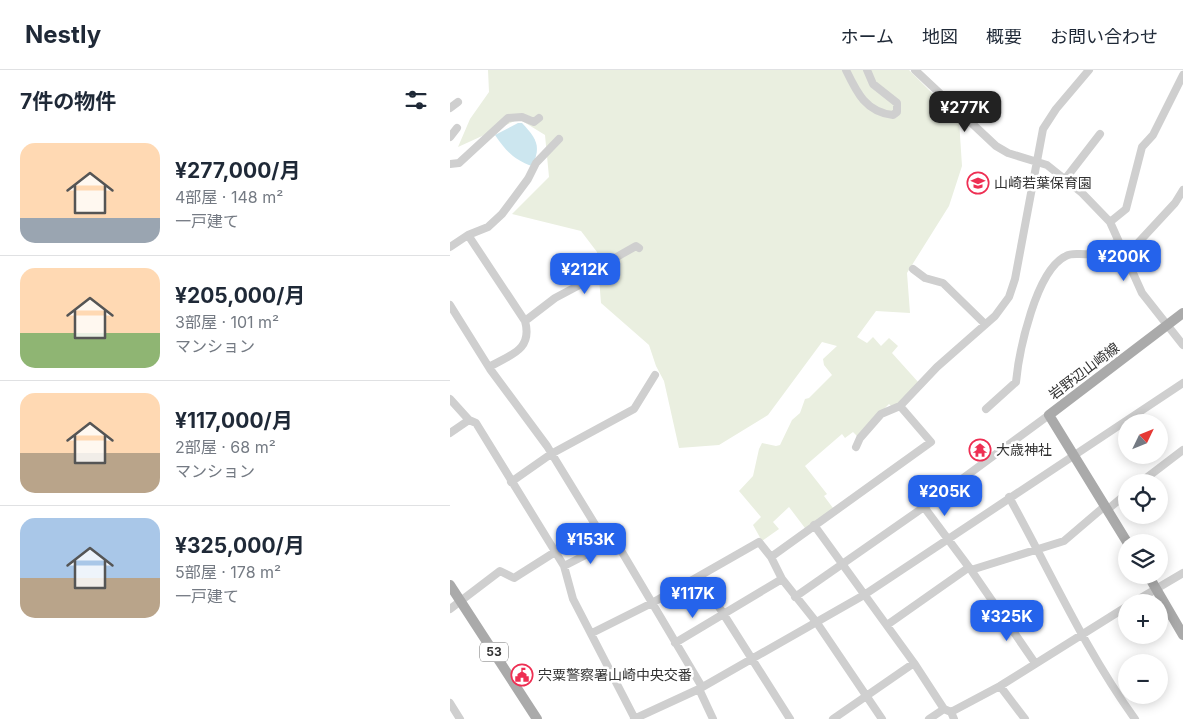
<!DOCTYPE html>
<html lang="ja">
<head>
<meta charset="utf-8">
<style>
  :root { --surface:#fff; --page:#f2f2f3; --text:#1f2937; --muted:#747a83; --line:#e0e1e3; --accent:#2563eb }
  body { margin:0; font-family:Inter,"Noto Sans JP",sans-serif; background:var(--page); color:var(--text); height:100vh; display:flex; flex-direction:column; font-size:19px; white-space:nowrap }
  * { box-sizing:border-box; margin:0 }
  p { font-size:16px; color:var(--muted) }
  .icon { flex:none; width:28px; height:28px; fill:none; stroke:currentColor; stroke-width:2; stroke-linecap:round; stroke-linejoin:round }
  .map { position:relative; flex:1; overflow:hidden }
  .sheet { display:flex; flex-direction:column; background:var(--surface); width:450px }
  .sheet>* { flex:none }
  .needle { width:32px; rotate:47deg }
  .tools { position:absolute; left:668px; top:344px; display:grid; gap:10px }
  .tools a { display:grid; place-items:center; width:50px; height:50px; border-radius:50%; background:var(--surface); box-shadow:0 2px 12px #0003; font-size:25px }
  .price { position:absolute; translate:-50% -42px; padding:0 11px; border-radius:10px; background:var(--accent); color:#fff; font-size:16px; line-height:32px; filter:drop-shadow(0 1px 2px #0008) }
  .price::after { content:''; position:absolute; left:50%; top:30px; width:15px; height:11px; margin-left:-8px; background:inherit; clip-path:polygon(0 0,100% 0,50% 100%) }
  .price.on { background:#222; color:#fff }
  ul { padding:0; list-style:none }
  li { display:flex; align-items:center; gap:15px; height:125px; padding:0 20px }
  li+li { border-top:1px solid var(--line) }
  li span { display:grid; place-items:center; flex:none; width:140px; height:100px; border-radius:15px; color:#555 }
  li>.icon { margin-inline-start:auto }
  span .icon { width:60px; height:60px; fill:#fffc; stroke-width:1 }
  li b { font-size:21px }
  h2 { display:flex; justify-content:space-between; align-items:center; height:60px; padding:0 20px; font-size:21px }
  header { display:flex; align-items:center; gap:30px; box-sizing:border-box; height:70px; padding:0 25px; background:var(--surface); border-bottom:1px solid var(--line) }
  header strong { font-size:24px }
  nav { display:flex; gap:28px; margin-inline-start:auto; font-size:18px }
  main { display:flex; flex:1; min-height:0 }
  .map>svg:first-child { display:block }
  .green { fill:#eaefe0 }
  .water { fill:#cce6ef }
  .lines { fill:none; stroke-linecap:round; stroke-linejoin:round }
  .minor { stroke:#cfcfcf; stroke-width:8 }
  .major { stroke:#aaa; stroke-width:10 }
  .labels { text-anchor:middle; stroke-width:5; stroke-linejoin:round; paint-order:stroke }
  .shield { fill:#fff; stroke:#707070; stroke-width:1 }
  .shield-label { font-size:12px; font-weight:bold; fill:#323232 }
  .poi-label { font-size:14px; fill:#323232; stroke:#fff; text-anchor:start }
  .street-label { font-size:14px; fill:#323232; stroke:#fff }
</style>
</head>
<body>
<header>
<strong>Nestly</strong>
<nav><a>ホーム</a><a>地図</a><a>概要</a><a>お問い合わせ</a></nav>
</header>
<main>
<section class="sheet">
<h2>7件の物件<svg class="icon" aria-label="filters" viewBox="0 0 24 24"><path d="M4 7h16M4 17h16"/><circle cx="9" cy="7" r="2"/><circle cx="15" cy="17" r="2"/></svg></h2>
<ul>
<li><span style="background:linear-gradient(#ffd9b3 75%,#9aa5b1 0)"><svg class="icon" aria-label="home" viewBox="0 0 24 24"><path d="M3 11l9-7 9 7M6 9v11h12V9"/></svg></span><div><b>¥277,000/月</b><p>4部屋 · 148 m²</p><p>一戸建て</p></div></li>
<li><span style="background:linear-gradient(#ffd9b3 65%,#8fb573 0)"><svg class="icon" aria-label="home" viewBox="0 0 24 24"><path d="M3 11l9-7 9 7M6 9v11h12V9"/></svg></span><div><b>¥205,000/月</b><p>3部屋 · 101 m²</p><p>マンション</p></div></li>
<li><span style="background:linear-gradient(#ffd9b3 60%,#b9a48a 0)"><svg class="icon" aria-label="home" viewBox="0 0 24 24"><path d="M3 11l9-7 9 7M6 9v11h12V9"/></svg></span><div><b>¥117,000/月</b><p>2部屋 · 68 m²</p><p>マンション</p></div></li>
<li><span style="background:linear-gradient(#a9c7e8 60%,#b9a48a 0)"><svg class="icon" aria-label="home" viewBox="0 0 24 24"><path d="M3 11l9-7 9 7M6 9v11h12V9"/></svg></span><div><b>¥325,000/月</b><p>5部屋 · 178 m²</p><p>一戸建て</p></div></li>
</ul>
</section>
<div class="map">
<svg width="733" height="649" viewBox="0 0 733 649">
  <rect width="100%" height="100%" fill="#fff"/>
  <path class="green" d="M 38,0 L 459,0 L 509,50 L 512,96 L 499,136 L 457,203 L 460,243 L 426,241 L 407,267 L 417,273 L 423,267 L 431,276 L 439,268 L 448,276 L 442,283 L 469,313 L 443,338 L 439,334 L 407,366 L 403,362 L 395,368 L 392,364 L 355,396 L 377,424 L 374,426 L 386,442 L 358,462 L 339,437 L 323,452 L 329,459 L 312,471 L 303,455 L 311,447 L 289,421 L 303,406 L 309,379 L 312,373 L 326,376 L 330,375 L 342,350 L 350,343 L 355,329 L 359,328 L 382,305 L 374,295 L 373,289 L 387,276 L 372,272 L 318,345 L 269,375 L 229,378 L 214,311 L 206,296 L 199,275 L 151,233 L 147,182 L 131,161 L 62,144 L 99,107 L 95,65 L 69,49 L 8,77 L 20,49 L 39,22 Z"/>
  <path class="water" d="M 68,53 L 72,53 C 86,68 92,76 82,96 C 64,90 55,80 45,65 Z"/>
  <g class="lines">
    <path class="minor" d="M 396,0 C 407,23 416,42 443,45 L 447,42 L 447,33 L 423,14 L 417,0
      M 465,0 L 546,76 L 558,83 L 597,95 L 632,123 L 660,152 L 692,223 L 733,275
      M 0,38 L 8,32
      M 0,67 L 7,58
      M 0,94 L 9,93 L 58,48 L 72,47 L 84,52 L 89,48
      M 616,108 L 650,64
      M 660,152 L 676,139 L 692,77 L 703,65 L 733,5
      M 18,165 L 75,251 C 83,280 60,285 39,297
      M 0,177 L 18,165 L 38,157 L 52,144 L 78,109 L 86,93 L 109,69
      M 675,187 L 725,133 L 733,120
      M 463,199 L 475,208 L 493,213 L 535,254
      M 0,235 L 40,299 L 97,376 L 157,474 L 166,472 L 252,617
      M 75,251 L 105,228 L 137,211 L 156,193 L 186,176 L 189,178
      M 0,329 L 19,350 L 26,353 L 114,496 L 123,529 L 185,649
      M 536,339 L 566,312 C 569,281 586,200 616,186 C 622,182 631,185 639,184 C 648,182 659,176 667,172
      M 0,363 L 19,350
      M 406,377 L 410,368 L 431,344 L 450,336
      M 61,412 L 101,384 L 184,339 L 205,305
      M 691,412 L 733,380
      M 559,427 C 600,501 635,580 685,649
      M 474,437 L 521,500 L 585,593
      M 657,440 L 676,424
      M 364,455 L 464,593 L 494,639 L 501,642 L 504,649
      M 321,487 L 481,372 L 450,336 L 487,297 L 545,246 L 559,227 L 565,209 L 593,59 L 606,39 L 639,0
      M 114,496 L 157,474
      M 521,500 L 614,471 L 655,436
      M 250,507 L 340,649
      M 345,527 L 474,437 L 599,345
      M 684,532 L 733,503
      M 0,539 L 50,501 L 64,508 L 105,482
      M 437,555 L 518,498
      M 142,563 L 202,533 L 309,472 L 321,487 L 332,509 L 367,553 L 432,649
      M 225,573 L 332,509
      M 550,616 L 575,649
      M 249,619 L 263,649
      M 0,633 L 10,649
      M 501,642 L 550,616 L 676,537
      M 184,649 L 249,619 L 414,525 L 733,313
      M 383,649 L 464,593
      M 479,649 L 494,639"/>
    <path class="major" d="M 677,472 L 599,345 L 733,243
      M 698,505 L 733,565
      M 0,515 L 87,649"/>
  </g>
  <defs>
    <g id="school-ring" transform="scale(1.125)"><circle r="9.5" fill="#fff" stroke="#ee2f53" stroke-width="1.5"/><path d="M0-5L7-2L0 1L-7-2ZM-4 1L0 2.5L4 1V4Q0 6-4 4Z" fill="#ee2f53"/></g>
    <g id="temple-ring" transform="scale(1.125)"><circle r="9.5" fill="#fff" stroke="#ee2f53" stroke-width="1.5"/><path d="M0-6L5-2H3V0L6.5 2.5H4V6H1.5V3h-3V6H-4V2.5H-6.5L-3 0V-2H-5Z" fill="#ee2f53"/></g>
    <g id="civic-ring" transform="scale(1.125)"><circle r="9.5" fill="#fff" stroke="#ee2f53" stroke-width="1.5"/><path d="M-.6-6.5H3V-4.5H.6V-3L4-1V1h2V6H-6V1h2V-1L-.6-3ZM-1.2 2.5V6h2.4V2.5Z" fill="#ee2f53"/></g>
  </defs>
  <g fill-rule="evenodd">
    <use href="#school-ring" x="528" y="113"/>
    <use href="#temple-ring" x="530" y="380"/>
    <use href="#civic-ring" x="72" y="605"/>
  </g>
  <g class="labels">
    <rect class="shield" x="30" y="572.5" width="28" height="19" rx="4"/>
    <g class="shield-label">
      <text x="44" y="586">53</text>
    </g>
    <g class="poi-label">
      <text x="544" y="118">山崎若葉保育園</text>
      <text x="546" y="385">大歳神社</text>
      <text x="88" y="610">宍粟警察署山崎中央交番</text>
    </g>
    <g class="street-label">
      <text transform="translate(634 301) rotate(-37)" y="5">岩野辺山崎線</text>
    </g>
  </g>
</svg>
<div class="tools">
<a><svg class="needle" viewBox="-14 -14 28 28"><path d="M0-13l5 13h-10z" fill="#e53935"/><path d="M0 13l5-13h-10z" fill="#747a83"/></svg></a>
<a><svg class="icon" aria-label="locate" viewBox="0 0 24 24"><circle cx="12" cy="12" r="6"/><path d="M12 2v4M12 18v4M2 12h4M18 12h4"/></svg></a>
<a><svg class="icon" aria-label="layers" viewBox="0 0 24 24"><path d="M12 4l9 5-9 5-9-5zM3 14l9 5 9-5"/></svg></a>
<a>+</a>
<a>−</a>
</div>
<b class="price on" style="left:515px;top:63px">¥277K</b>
<b class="price" style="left:674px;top:212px">¥200K</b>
<b class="price" style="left:135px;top:225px">¥212K</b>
<b class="price" style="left:495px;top:447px">¥205K</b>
<b class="price" style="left:141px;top:495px">¥153K</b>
<b class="price" style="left:243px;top:549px">¥117K</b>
<b class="price" style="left:557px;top:572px">¥325K</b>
</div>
</main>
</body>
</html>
